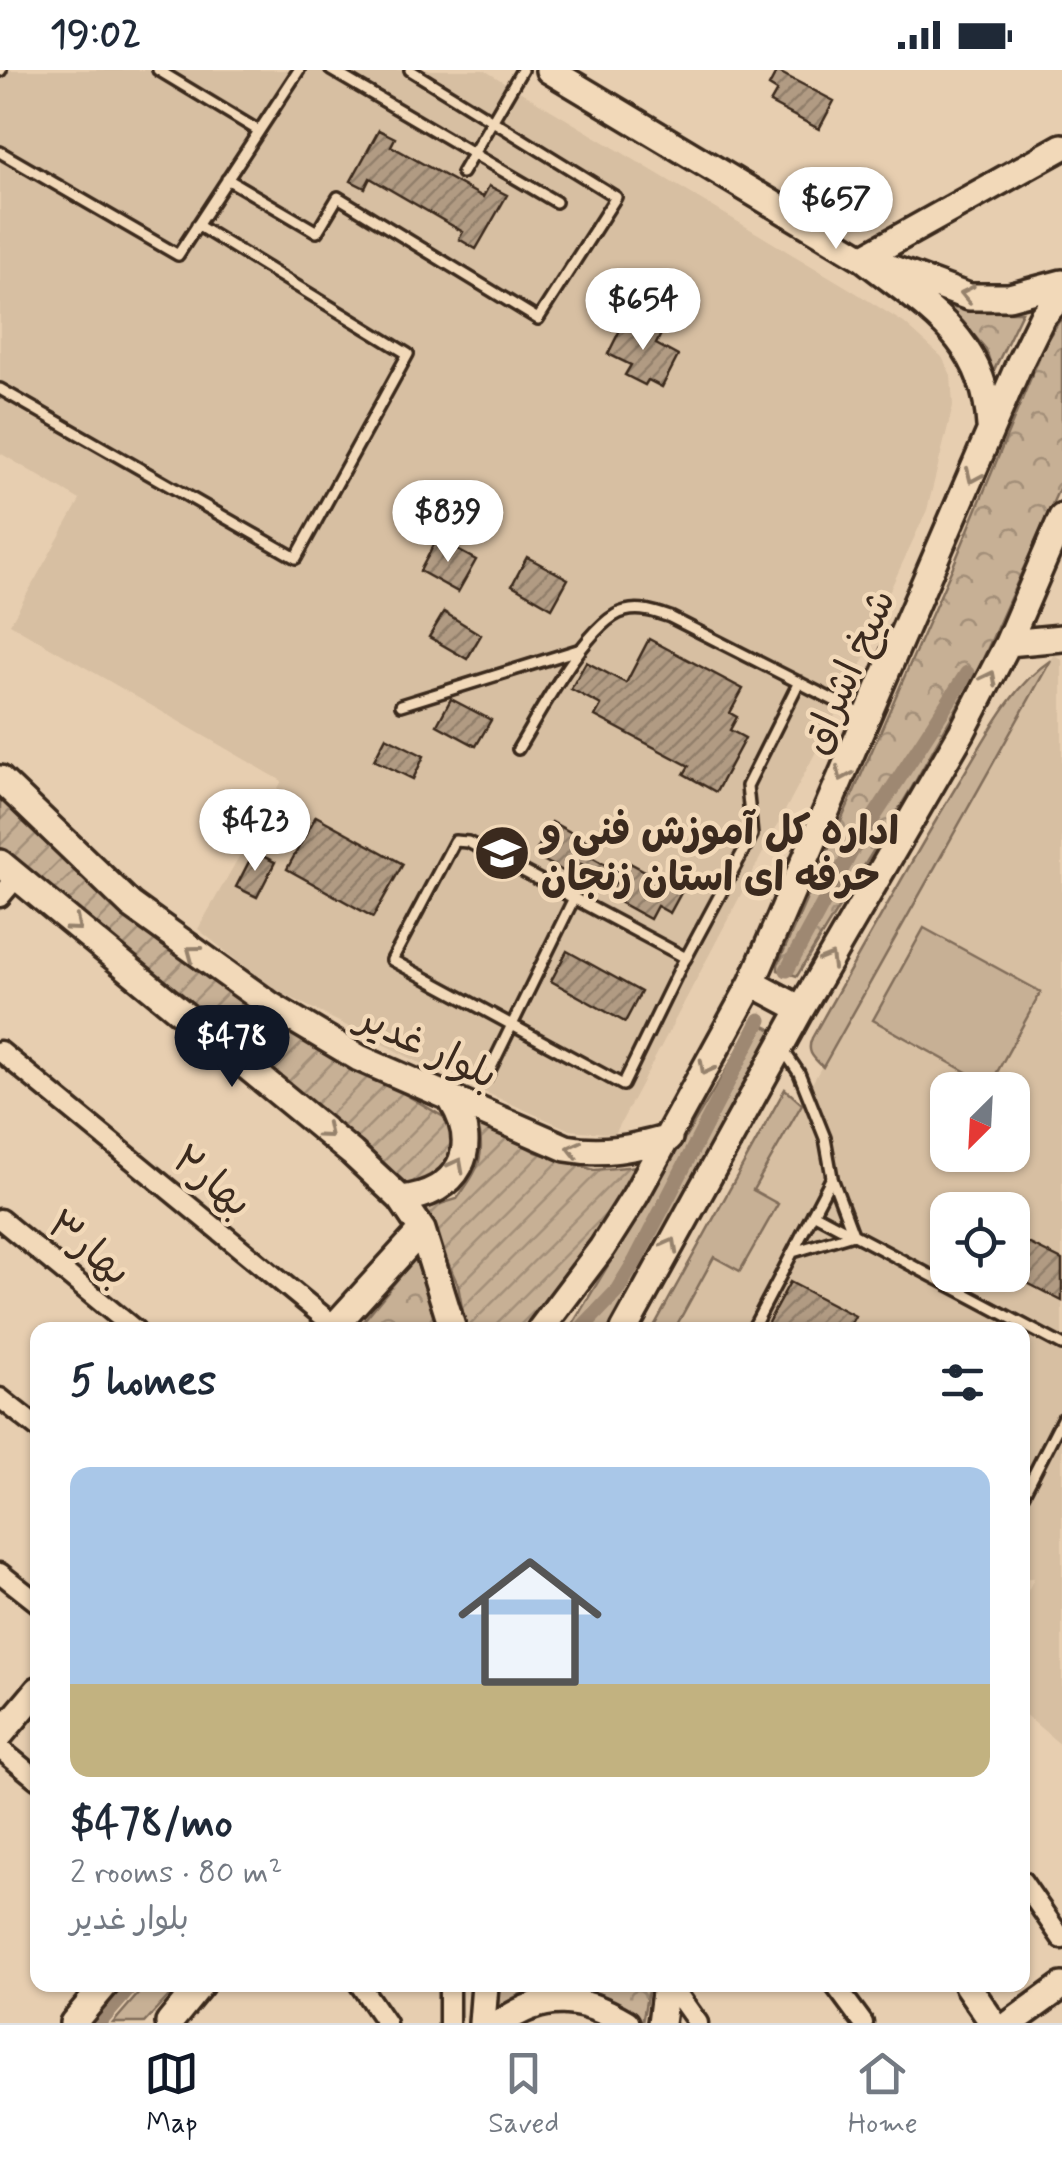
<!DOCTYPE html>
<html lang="en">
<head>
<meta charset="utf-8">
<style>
  :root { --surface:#fff; --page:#f2f2f3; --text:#1f2937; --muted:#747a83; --line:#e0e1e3; --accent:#111827 }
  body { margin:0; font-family:Mynerve,"Playpen Sans Arabic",sans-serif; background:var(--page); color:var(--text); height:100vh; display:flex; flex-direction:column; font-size:38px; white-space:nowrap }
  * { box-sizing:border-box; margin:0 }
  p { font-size:32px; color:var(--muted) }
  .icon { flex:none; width:55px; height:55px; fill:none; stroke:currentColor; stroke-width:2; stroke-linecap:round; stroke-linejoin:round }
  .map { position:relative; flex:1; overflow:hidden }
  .sheet { position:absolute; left:30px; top:1252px; width:1000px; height:670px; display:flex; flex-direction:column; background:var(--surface); border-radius:20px; box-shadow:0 2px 8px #0004 }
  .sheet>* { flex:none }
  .needle { width:65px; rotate:204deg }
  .controls { position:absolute; left:930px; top:1002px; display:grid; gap:20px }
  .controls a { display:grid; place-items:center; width:100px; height:100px; border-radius:20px; background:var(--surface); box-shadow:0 2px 8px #0004; font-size:50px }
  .price { position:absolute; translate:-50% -85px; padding:0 22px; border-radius:35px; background:#fff; color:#222; font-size:32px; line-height:65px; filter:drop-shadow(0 2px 5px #0008) }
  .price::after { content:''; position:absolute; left:50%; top:60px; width:30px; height:22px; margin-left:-15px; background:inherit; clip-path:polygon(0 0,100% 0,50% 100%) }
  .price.on { background:var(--accent); color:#fff }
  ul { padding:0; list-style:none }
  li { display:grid; align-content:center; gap:20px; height:530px; padding:0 40px }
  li+li { border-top:2px solid var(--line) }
  li span { display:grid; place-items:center; height:310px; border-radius:20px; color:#555 }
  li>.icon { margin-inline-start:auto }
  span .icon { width:180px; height:180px; fill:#fffc; stroke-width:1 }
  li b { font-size:42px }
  h2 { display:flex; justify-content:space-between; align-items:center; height:120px; padding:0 40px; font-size:42px }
  .status { display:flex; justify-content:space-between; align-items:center; height:70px; padding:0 50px; background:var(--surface); direction:ltr }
  .status svg { height:28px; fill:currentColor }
  .tabs { display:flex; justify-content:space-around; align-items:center; height:140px; border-top:2px solid var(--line); background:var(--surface); font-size:28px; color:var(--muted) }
  .tabs a { display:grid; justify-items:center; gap:5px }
  .tabs .on { color:var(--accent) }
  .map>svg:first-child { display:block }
  .built { fill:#d7bfa2; fill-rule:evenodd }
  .grass { fill:#c7b095; stroke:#816d5a; stroke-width:2.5 }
  .forest { fill:url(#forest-crowns); stroke:#816d5a; stroke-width:2.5 }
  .garden { fill:url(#garden-furrows); stroke:#816d5a; stroke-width:2.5 }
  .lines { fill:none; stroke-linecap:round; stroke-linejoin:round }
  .canal { stroke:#9e8872; stroke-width:15 }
  .building { fill:url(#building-hatch); stroke:#3b2a1e; stroke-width:2.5 }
  .lane-casing { stroke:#3b2a1e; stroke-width:16 }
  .street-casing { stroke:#3b2a1e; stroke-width:25 }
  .secondary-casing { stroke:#3b2a1e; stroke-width:32 }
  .lane { stroke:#f2d9b9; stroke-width:9 }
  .street { stroke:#f2d9b9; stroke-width:18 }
  .secondary { stroke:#f2d9b9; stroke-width:25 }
  .oneway { stroke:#96826c }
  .labels { text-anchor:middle; stroke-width:9; stroke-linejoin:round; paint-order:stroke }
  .street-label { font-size:40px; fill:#3b2a1e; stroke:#f2d9b9 }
  .poi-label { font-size:40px; font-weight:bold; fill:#3b2a1e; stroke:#f2d9b9; text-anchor:start }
</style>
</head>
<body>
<div class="status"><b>19:02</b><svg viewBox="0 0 49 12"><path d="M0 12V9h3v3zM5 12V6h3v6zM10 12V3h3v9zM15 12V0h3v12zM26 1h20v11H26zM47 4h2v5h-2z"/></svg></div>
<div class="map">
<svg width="1062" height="1953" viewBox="0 0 1062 1953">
  <defs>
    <pattern id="forest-crowns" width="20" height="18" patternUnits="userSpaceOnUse" patternTransform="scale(2.5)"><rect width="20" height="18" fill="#c7b095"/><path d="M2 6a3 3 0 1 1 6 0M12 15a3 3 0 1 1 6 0" fill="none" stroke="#a38f79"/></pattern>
    <pattern id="garden-furrows" width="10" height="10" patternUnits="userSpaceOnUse" patternTransform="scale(2.5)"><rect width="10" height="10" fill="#c7b095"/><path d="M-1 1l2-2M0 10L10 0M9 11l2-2" fill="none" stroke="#a38f79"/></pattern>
    <pattern id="building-hatch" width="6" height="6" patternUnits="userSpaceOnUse" patternTransform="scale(2.5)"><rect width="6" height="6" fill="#b19b83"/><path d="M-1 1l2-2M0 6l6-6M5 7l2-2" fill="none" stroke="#917f6b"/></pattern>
  </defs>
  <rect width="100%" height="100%" fill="#e7ceb0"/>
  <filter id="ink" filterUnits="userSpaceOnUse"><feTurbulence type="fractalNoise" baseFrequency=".01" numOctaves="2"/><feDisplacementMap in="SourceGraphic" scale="20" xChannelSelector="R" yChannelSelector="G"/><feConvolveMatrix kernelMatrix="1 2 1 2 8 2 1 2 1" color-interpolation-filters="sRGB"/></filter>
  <g filter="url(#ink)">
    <path class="built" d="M 0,0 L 484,0 L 850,219 L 904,253 L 942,287 L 951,305 L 953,336 L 927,440 L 890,520 L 860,598 L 615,1064 L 570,1060 L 426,996 L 268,916 L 198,859 L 282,711 L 10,554 L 80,430 L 0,383 Z
      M 1054,584 L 1062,590 L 1062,1676 L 1023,1643 L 1023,1531 L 1034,1508 L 1022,1508 L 1022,1260 L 674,1260 L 714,1187 L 740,1200 L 778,1134 L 752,1120 ZM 948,1020 L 1012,1020 L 1012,1085 L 948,1085 ZM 948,1140 L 1012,1140 L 1012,1205 L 948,1205 Z"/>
    <path class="grass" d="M 1051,590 L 823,997 C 813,987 806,982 812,968 C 860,882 908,796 959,712 C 985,670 1009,618 1051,590 Z
      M 924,858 L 1041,922 L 990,1015 L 873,950 Z
      M 755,952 L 773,960 L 610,1260 L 569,1260 Z
      M 785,1019 L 802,1034 L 753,1120 L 778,1134 L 740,1201 L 714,1187 L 674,1260 L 652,1260 Z
      M 146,1915 L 179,1915 L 144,1953 L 113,1953 Z"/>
    <path class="forest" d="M 908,212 L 980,242 L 1022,242 L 993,302 L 986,279 L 971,262 Z
      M 1062,247 L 1062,412 L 979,598 L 911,719 L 797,906 L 778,900 L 778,894 L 954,494 L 1046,271 Z
      M 415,1188 L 440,1260 L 356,1260 Z
      M 494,1915 L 649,1915 L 642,1953 L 631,1953 C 611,1928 570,1908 536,1918 C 520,1922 506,1933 493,1942 Z"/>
    <path class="garden" d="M 0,725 L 298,961 L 447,1049 L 455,1058 L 455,1095 L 415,1119 L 402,1112 L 362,1075 L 0,778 Z
      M 477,1050 L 536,1082 L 594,1100 L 648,1095 L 532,1260 L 466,1260 L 458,1215 L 424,1139 L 457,1129 C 478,1099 487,1088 477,1050 Z"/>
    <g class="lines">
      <path class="canal" d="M 787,900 L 850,784 L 967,603
        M 580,1260 L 616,1222 L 635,1191 L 760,950
        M 99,1953 L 132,1915"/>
    </g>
    <path class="building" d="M 777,1 L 834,31 L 819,59 L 770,33 L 777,21 L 769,16 Z
      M 379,60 L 395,68 L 391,76 L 483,127 L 489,116 L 507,125 L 476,179 L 459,169 L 463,162 L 370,108 L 365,118 L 351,111 Z
      M 627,246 L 661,264 L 656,274 L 678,286 L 662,317 L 648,310 L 645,315 L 625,305 L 631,295 L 608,284 Z
      M 437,469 L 476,490 L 458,522 L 420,501 Z
      M 527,487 L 568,509 L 552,538 L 512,515 Z
      M 444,542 L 481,565 L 467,589 L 429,567 Z
      M 649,569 L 743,619 L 730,643 L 737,647 L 730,660 L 745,668 L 716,722 L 684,704 L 689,696 L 595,646 L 601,635 L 571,619 L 586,592 L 626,613 Z
      M 451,629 L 491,650 L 476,676 L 437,655 Z
      M 386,667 L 424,686 L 413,709 L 374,690 Z
      M 316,746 L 403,794 L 373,847 L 287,799 Z
      M 552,752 L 592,774 L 586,784 L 622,804 L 628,792 L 682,821 L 670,843 L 657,836 L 650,849 L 608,826 L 615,813 L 581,794 L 574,807 L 534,785 Z
      M 254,782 L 275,792 L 257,827 L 236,817 Z
      M 567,881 L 641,922 L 625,952 L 551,911 Z
      M 1012,1165 L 1062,1190 L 1062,1231 L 1012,1205 Z
      M 790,1212 L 855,1246 L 847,1260 L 764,1260 Z"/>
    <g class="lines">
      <g class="lane-casing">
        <path id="lane" d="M 158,0 L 259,61
          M 331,0 L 556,132
          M 0,1 L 1,0
          M 0,82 L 178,185 L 299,0
          M 462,103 L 522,0
          M 227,109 L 317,162 L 338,127 L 538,249 L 616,127 L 410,0
          M 0,319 L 296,488 L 408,284 L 197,155
          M 401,635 L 581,579
          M 518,679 C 538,646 589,549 625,541 C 641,537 655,542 670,547 L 865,646
          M 686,888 L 468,772 L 455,771 L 392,890 L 623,1015 L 682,894 L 686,888 L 752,765 L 747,716 L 799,612
          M 486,1008 L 574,828
          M 813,1143 L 1062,1275
          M 793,1182 L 853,1164 L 832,1108
          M 752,1260 L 832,1107 L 825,1068 L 799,1003 L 782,978
          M 1022,1427 L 1062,1349"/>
      </g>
      <g class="street-casing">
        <path id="street" d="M 0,827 L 17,807
          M 0,981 L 335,1256
          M 0,1149 L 135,1260
          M 0,1328 L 38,1358
          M 0,1503 L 38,1533
          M 0,1679 L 38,1710
          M 1022,1811 L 1062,1869
          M 360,1915 L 386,1953
          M 671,1915 L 698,1953
          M 835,1915 L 863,1953
          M 449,1953 L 449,1915"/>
      </g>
      <g class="secondary-casing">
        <path id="secondary" d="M 549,0 L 863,188 L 1062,77
          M 990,356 C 985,267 926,238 863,188 L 969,227 L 1009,227 L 1062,213
          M 1008,573 L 1062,568
          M 0,709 L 131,835 L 270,935 L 359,988 L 566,1078 C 603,1085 633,1078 669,1068
          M 0,793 L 352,1083 L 401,1129 L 422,1160 L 453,1260
          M 752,913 L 801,939
          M 401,1129 C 458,1123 482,1080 452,1031
          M 331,1260 L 422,1160
          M 540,1260 L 602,1178 L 635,1126 L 752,913 L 1020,292 L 1042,247 L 1062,225
          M 624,1260 L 801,939 L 962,662 L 1008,573 L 1062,447
          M 0,1665 L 38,1620
          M 967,1915 L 993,1953
          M 73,1953 L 105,1915
          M 169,1953 L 200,1915
          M 482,1953 L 485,1915
          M 501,1953 C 544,1922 581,1926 626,1953
          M 661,1953 L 666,1915
          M 1011,1953 L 1062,1916"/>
      </g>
      <use href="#lane" class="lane"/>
      <use href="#street" class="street"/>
      <use href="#secondary" class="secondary"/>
    </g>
    <defs><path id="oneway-chevron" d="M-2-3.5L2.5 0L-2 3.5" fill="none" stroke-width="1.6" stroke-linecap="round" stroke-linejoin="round" transform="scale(2.5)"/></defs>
    <g class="oneway">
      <use href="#oneway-chevron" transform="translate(967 224) rotate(-168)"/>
      <use href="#oneway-chevron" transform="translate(973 406) rotate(114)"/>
      <use href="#oneway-chevron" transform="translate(990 608) rotate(-63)"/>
      <use href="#oneway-chevron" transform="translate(843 704) rotate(114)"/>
      <use href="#oneway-chevron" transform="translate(75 855) rotate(40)"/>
      <use href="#oneway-chevron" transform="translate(193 882) rotate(-143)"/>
      <use href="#oneway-chevron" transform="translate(829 890) rotate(-60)"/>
      <use href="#oneway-chevron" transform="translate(706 998) rotate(118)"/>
      <use href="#oneway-chevron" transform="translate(326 1062) rotate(40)"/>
      <use href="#oneway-chevron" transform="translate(574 1079) rotate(-166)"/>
      <use href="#oneway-chevron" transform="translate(457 1095) rotate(-62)"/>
      <use href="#oneway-chevron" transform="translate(671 1175) rotate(-61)"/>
    </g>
  </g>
  <defs>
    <g id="university-disc" transform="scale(2.875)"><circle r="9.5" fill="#3b2a1e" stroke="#f2d9b9"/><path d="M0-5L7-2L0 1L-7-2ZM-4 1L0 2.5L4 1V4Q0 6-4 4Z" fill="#fff"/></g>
  </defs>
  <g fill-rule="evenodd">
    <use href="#university-disc" x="502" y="783"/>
  </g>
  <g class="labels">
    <g class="street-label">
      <text transform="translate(847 601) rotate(-66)" y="14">شیخ اشراق</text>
      <text transform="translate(428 975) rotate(25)" y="14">بلوار غدیر</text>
      <text transform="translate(213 1110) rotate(39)" y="14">بهار۲</text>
      <text transform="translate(90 1177) rotate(39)" y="14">بهار۳</text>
    </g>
    <g class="poi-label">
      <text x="541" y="774">اداره کل آموزش فنی و<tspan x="541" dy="46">حرفه ای استان زنجان</tspan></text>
    </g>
  </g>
</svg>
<div class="controls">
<a><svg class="needle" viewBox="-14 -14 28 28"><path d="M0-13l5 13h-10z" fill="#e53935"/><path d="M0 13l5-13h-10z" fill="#747a83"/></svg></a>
<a><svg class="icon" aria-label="locate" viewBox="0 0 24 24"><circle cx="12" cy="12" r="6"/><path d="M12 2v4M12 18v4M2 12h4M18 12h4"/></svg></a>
</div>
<b class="price" style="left:836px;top:182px">$657</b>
<b class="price" style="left:643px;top:283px">$654</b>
<b class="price" style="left:448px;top:495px">$839</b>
<b class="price" style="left:255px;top:804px">$423</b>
<b class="price on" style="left:232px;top:1020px">$478</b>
<section class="sheet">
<h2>5 homes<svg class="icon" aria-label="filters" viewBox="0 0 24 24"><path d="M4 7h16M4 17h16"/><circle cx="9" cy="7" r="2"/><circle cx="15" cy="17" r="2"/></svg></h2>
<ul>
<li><span style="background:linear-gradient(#a9c7e8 70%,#c2b280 0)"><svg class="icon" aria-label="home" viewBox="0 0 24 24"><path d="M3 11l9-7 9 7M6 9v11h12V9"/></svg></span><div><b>$478/mo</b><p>2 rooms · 80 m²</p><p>بلوار غدیر</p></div></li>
</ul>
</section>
</div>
<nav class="tabs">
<a class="on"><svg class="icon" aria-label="map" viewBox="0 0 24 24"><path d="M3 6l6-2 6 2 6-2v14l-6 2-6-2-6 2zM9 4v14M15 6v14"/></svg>Map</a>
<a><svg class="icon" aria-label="saved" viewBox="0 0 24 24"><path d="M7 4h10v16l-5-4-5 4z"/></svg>Saved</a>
<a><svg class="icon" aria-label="home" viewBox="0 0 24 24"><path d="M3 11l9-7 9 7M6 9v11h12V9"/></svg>Home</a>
</nav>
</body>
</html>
